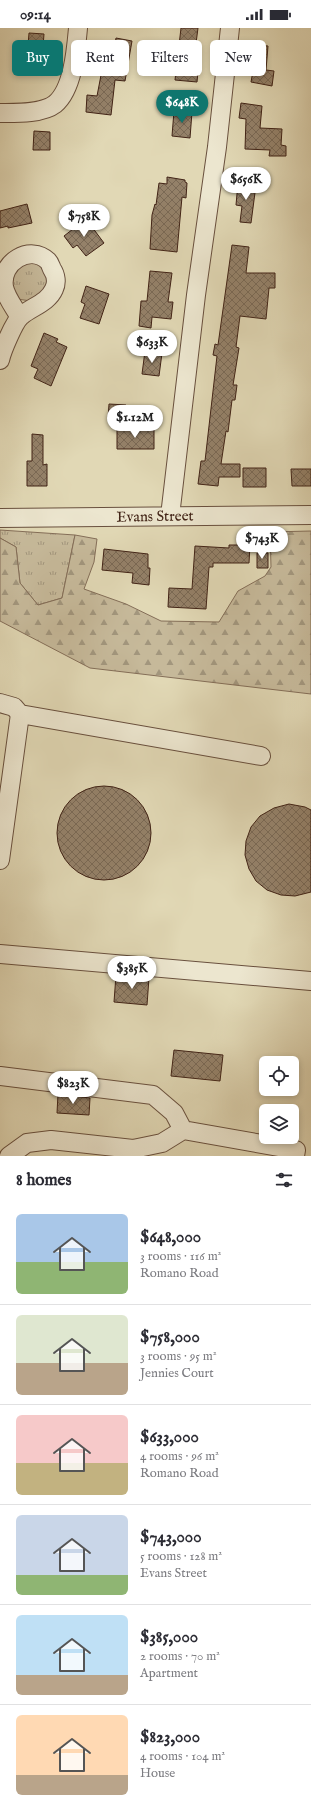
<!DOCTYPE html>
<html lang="en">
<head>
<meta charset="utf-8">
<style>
  :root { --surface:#fff; --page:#f7f7f7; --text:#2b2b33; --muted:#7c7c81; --line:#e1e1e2; --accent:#0f766e }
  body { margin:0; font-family:"IM FELL English",serif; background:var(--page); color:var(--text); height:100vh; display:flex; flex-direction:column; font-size:15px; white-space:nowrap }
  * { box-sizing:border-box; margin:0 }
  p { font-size:13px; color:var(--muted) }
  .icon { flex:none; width:22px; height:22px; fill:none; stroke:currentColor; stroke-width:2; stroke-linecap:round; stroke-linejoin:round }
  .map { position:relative; height:1128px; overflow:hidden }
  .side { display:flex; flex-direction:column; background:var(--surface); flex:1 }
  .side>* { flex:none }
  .guide { position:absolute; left:12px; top:12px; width:287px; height:36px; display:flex; gap:8px }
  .tools { position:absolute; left:259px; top:1028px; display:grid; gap:8px }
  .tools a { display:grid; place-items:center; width:40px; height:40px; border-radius:6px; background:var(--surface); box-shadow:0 2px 6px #0003; font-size:20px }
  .price { position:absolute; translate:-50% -34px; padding:0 9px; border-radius:14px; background:#fff; color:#222; font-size:13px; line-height:26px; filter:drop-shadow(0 1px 2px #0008) }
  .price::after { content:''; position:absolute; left:50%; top:24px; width:12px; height:9px; margin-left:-6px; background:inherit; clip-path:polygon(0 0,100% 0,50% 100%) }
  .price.on { background:var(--accent); color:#fff }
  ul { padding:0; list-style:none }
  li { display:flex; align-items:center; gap:12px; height:100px; padding:0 16px }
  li+li { border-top:1px solid var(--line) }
  li span { display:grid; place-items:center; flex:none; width:112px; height:80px; border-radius:6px; color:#555 }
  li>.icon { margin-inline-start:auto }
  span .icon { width:48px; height:48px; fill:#fffc; stroke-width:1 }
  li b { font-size:17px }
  h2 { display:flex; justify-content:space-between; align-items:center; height:48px; padding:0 16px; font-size:17px }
  .pill { padding:0 14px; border-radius:6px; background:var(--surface); box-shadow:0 2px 6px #0003; font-size:14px; line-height:36px }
  .pill.on { background:var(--accent); color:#fff }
  .status { display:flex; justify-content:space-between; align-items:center; height:28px; padding:0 20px; background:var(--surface); direction:ltr }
  .status svg { height:11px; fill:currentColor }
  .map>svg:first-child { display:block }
  .grass { fill:url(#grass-tufts); stroke:#846e58 }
  .forest { fill:url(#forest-firs); stroke:#846e58 }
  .building { fill:url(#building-cross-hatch); stroke:#412316 }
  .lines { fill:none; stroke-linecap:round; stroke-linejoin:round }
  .minor-casing { stroke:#69503e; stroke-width:20 }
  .minor { stroke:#ece6cf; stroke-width:18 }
  .labels { text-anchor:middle; stroke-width:4; stroke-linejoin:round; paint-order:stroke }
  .street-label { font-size:15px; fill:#412316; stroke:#ece6cf }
</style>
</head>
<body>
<div class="status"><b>09:14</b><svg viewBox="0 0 49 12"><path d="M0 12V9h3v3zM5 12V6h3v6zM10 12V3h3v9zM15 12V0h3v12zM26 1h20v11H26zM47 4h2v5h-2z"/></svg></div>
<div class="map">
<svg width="311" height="1128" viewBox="0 0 311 1128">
  <defs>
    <pattern id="grass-tufts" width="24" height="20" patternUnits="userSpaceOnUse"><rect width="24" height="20" fill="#c6b99a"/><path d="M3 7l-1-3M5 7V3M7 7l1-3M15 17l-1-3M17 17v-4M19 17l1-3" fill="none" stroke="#a2967d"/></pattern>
    <pattern id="forest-firs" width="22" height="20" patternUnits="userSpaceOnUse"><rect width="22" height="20" fill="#c6b99a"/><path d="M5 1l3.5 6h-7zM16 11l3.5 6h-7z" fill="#a2967d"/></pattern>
    <pattern id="building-cross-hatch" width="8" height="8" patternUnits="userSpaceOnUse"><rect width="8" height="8" fill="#948169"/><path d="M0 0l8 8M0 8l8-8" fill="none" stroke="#7a6955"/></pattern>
  </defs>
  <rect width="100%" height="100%" fill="#e1d8b5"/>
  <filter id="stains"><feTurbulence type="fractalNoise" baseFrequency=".005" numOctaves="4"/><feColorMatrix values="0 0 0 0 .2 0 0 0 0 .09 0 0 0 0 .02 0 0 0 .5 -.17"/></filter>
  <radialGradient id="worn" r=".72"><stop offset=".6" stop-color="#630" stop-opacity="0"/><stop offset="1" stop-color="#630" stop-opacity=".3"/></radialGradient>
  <path class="grass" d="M 35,231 L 48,246 L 47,260 L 31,273 L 17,271 L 7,246 Z
    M 0,502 L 75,507 L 62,570 L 38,577 L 20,555 L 16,519 L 0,510 Z"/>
  <path class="forest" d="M 311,503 L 311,666 L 90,640 L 0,593 L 0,510 L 16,519 L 20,555 L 38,577 L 62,570 L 75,507 L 97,511 L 94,534 L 84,561 L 126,576 L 161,593 L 219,594 L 238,563 L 265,548 L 271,539 L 270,504 Z"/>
  <path class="building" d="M 181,0 L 198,0 L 195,23 L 200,23 L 197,54 L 175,52 Z
    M 29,5 L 44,6 L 42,31 L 27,30 Z
    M 116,10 L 132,13 L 125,53 L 115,52 L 111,87 L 86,84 L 87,67 L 97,68 L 102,42 L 110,43 Z
    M 248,16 L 268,18 L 266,42 L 274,43 L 272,58 L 251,54 L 255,32 L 246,32 Z
    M 241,75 L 262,78 L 260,100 L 282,101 L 281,117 L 286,118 L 286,128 L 269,128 L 270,122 L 245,121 L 246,91 L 239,90 Z
    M 174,83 L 192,84 L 190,110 L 172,108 Z
    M 34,103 L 50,104 L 50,122 L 33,122 Z
    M 167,149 L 185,152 L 185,154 L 187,155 L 186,170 L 182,169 L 177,224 L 150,221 L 152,187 L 155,176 L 156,177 L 159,155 L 167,156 Z
    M 238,155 L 256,157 L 251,195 L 240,194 L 242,178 L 236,177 Z
    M 27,176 L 32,195 L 8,200 L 8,198 L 0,200 L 0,183 Z
    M 86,191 L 104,215 L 86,228 L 77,217 L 73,220 L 64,208 Z
    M 232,217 L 249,219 L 246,245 L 275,245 L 275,260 L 269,260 L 266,291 L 240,288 L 236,319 L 239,320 L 233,357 L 237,357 L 235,372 L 232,372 L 228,404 L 226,403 L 221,436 L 240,436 L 240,449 L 219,449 L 218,458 L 198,456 L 201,433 L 205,433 L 217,328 L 213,327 L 215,316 L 218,317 Z
    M 150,243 L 172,245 L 168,274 L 173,274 L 171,291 L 152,289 L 151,300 L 139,298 L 141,273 L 147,273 Z
    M 86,258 L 109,266 L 99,296 L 80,290 L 85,276 L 81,274 Z
    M 44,305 L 58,311 L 56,314 L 67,319 L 51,358 L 34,350 L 38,341 L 31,338 Z
    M 132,307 L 148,308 L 147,321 L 131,320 Z
    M 145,323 L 162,325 L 159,348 L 142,346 Z
    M 109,376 L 126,377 L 125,392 L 108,391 Z
    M 117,400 L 141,400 L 141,402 L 154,402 L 154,421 L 117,421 Z
    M 32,406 L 43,407 L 43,437 L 47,436 L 47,458 L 27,458 L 27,433 L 32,433 Z
    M 243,440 L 266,440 L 266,459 L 243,459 Z
    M 291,441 L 311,441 L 311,458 L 292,458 Z
    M 229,517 L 250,517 L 249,535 L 213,535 L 213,539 L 209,539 L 206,581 L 168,579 L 169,560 L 192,561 L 195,518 L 229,520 Z
    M 104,521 L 148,526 L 148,540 L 150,540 L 149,557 L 132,555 L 133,545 L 102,542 Z
    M 257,525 L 268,525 L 268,540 L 257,540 Z
    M57 805a47 47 0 1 1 94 0a47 47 0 1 1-94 0Z
    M 289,776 L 305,779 L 311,782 L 311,864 L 295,868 L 281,867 L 267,862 L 256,853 L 249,841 L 245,827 L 246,813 L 251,799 L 260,788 L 274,780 Z
    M 116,947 L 149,950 L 147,977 L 114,974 Z
    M 174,1022 L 223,1027 L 220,1053 L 171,1048 Z
    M 58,1066 L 90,1070 L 89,1087 L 57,1085 Z"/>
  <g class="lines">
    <g class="minor-casing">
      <path id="minor" d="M 0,85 C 15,85 42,86 55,76 C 73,61 76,22 78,0
        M 0,332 C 2,323 14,294 21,288 C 31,279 48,275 54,261 C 57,255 56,247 52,241 C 51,239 50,235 48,233 C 30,216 0,234 4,259 C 6,269 14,279 19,288
        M 170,488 L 196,267 L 217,119 L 230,0
        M 0,490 L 311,487
        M 0,675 L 14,679 L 20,686 L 0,832
        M 20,686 L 261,728
        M 0,926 L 311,953
        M 0,1048 L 153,1067 L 174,1085 L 183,1102 L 296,1122 L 295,1128
        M 9,1128 L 27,1115 L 51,1112 L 133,1121 L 162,1115 L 183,1102"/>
    </g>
    <use href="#minor" class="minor"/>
  </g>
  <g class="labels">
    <g class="street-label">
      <text transform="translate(155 488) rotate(-1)" y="5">Evans Street</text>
    </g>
  </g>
  <rect width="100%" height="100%" filter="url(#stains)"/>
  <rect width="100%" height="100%" fill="url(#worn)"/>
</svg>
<div class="tools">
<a><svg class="icon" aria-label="locate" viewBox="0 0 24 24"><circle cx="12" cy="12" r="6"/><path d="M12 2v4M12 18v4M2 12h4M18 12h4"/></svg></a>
<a><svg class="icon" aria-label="layers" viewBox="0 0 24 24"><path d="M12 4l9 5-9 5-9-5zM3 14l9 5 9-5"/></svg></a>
</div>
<b class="price on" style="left:182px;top:96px">$648K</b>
<b class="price" style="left:246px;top:173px">$656K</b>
<b class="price" style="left:84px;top:210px">$758K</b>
<b class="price" style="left:152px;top:336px">$633K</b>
<b class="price" style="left:135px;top:411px">$1.12M</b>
<b class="price" style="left:262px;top:532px">$743K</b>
<b class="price" style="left:132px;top:962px">$385K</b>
<b class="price" style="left:73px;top:1077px">$823K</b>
<div class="guide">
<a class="pill on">Buy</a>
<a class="pill">Rent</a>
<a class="pill">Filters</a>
<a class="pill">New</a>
</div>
</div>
<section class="side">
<h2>8 homes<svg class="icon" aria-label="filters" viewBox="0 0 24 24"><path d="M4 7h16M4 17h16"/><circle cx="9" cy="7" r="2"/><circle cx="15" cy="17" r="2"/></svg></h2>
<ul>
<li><span style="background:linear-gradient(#a9c7e8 60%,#8fb573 0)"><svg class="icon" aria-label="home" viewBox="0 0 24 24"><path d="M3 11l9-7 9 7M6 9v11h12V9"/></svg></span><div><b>$648,000</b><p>3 rooms · 116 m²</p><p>Romano Road</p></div></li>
<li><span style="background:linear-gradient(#dfe7d0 60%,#b9a48a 0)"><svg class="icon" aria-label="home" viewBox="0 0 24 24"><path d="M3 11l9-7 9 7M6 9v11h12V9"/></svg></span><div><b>$758,000</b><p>3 rooms · 95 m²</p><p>Jennies Court</p></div></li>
<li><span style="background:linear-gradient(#f6c9c9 60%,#c2b280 0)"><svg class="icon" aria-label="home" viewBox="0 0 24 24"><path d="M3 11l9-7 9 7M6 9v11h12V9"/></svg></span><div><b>$633,000</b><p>4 rooms · 96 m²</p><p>Romano Road</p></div></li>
<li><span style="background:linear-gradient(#c9d6e8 75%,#8fb573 0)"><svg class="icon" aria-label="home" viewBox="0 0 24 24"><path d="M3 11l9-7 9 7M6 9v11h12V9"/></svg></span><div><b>$743,000</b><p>5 rooms · 128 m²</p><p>Evans Street</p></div></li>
<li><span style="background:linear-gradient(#bfe0f5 75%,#b9a48a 0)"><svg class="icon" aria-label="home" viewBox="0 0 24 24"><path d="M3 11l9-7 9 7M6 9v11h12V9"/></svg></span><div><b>$385,000</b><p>2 rooms · 70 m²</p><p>Apartment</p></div></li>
<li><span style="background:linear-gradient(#ffd9b3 75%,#b9a48a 0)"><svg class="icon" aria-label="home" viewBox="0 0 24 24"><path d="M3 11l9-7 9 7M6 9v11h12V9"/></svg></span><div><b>$823,000</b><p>4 rooms · 104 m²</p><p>House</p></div></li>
</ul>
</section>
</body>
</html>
